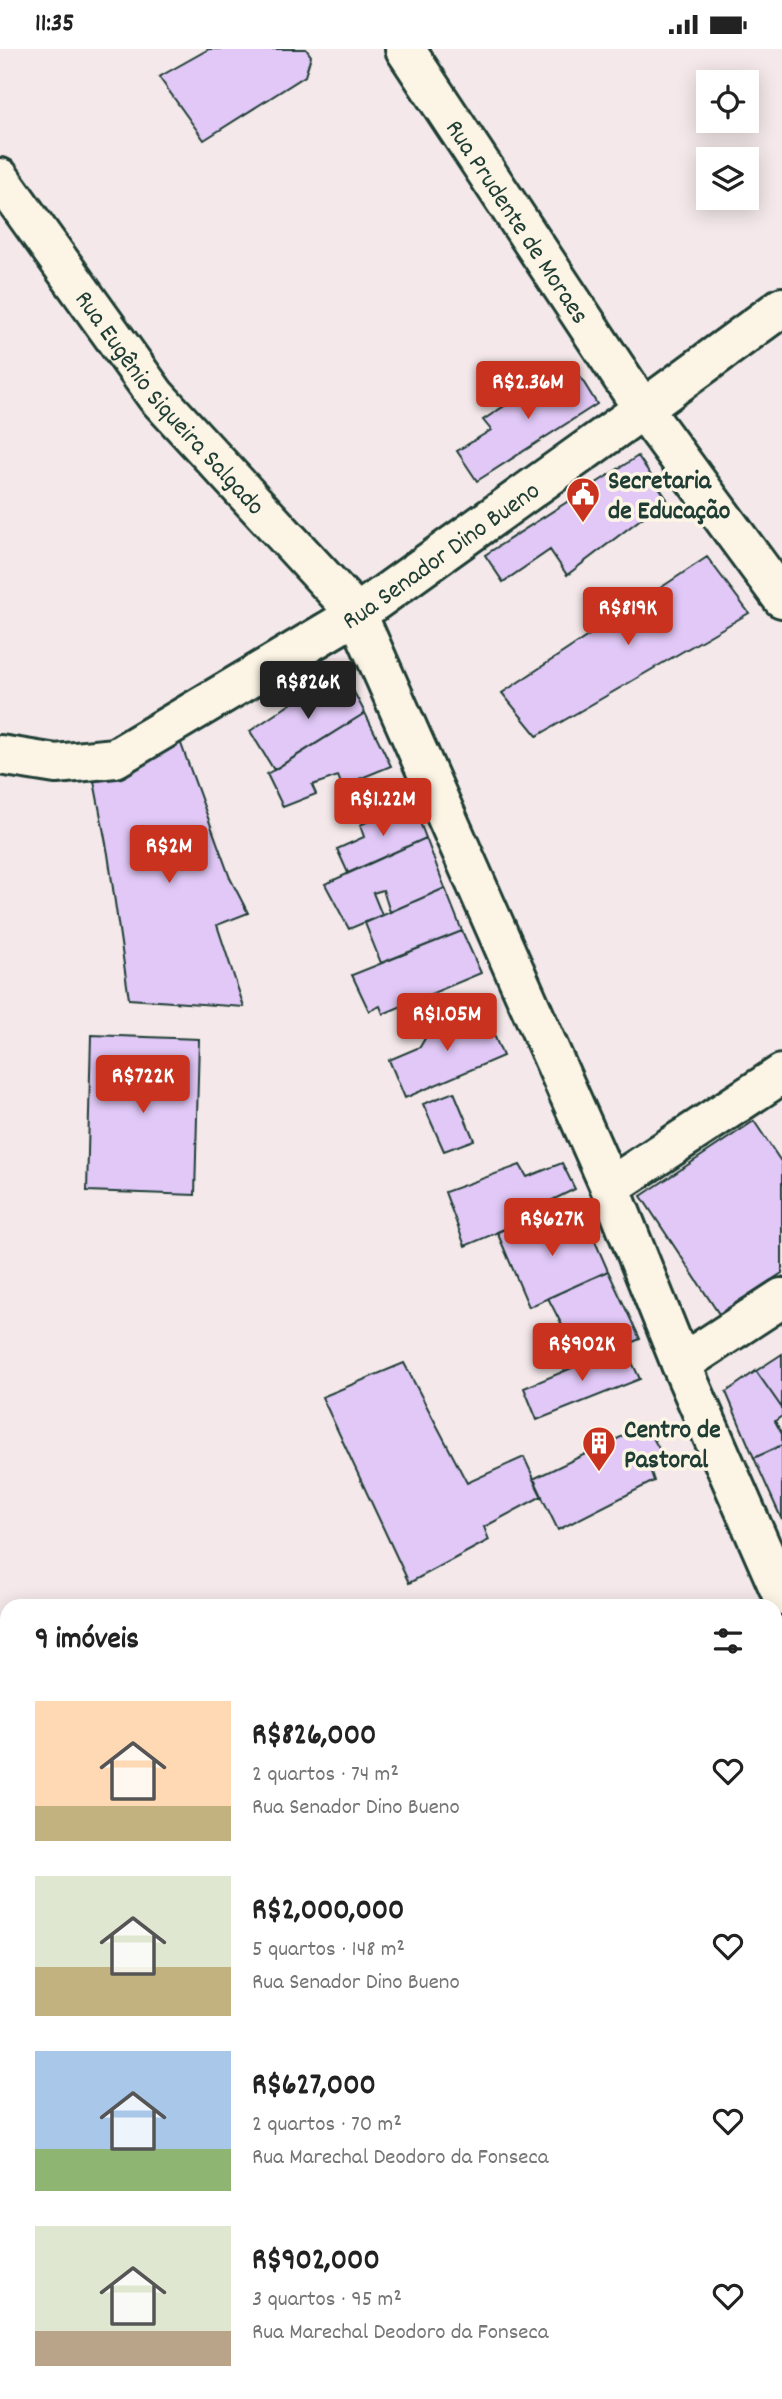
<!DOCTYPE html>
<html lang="pt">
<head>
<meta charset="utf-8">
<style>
  :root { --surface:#fff; --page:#f6f6f6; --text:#222; --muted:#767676; --accent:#c8321e }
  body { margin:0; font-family:Dekko,sans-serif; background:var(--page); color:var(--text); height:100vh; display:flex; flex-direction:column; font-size:26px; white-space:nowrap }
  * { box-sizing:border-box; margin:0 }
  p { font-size:23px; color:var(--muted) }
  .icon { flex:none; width:38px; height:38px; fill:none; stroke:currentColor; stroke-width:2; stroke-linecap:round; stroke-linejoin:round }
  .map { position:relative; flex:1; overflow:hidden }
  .drawer { position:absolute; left:0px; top:1550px; width:782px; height:800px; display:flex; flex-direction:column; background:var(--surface); border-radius:21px 21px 0 0; box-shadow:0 4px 18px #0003 }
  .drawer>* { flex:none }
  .controls { position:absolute; left:696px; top:21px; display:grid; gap:14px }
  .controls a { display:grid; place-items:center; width:63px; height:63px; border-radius:0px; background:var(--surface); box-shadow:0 4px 18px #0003; font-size:35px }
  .price { position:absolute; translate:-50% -60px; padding:0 16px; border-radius:7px; background:var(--accent); color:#fff; font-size:23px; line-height:46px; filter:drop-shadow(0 2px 4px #0008) }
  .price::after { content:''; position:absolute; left:50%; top:42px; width:21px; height:16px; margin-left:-10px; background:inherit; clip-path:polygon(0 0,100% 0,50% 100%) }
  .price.current { background:#222; color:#fff }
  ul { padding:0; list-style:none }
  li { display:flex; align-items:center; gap:21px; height:175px; padding:0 35px }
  li span { display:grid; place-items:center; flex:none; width:196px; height:140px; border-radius:0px; color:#555 }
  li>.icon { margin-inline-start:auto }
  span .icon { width:84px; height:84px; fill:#fffc; stroke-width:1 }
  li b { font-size:30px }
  h2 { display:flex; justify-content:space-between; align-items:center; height:84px; padding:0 35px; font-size:30px }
  .status { display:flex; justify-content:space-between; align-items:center; height:49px; padding:0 35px; background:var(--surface); direction:ltr }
  .status svg { height:19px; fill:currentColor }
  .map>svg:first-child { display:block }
  .building { fill:#e1c8f7; stroke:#1f3d34; stroke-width:2 }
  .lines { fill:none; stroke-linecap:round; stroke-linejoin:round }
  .minor-casing { stroke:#1f3d34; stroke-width:44 }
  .tertiary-casing { stroke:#1f3d34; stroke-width:44 }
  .secondary-casing { stroke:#1f3d34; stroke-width:44 }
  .primary-casing { stroke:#1f3d34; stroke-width:44 }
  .minor { stroke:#fcf5e5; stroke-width:38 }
  .tertiary { stroke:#fcf5e5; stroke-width:38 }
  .secondary { stroke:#fcf5e5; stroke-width:38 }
  .primary { stroke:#f8e281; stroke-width:38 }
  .labels { text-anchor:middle; stroke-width:7; stroke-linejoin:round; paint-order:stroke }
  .street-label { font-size:26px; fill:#1f3d34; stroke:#fcf5e5 }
  .poi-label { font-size:26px; font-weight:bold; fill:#1f3d34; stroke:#fcf5e5; text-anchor:start }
</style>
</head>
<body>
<div class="status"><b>11:35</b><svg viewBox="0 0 49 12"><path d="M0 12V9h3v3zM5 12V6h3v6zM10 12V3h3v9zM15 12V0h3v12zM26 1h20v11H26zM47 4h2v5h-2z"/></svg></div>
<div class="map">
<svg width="782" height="2350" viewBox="0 0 782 2350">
  <rect width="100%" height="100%" fill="#f4e8ea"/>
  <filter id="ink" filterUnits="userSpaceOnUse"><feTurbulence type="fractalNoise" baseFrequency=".0143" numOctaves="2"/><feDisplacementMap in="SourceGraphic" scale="14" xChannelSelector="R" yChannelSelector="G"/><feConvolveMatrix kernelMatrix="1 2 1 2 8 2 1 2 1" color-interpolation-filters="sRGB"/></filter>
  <g filter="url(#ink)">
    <path class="building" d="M 209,0 L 306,0 L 311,7 L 305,27 L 204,91 L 159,28 Z
      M 571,313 L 597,355 L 477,432 L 457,402 L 491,381 L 483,371 Z
      M 638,407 L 667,450 L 567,526 L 550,501 L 503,533 L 485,506 Z
      M 707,508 L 749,564 L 537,687 L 502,644 Z
      M 334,626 L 347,630 L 365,664 L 274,721 L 250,682 Z
      M 365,664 L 391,717 L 342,737 L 338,727 L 312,736 L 316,745 L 283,758 L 267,725 Z
      M 180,692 L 230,829 L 248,864 L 217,876 L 244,958 L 129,950 L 108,805 L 94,732 L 120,729 Z
      M 412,753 L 426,789 L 348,824 L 337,800 L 364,788 L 360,776 Z
      M 426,789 L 445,839 L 390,863 L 383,841 L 373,844 L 382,866 L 349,880 L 325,835 Z
      M 445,839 L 462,882 L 381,914 L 365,874 Z
      M 462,882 L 481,924 L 383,965 L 380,957 L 369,962 L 352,926 Z
      M 482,958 L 503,1007 L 405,1049 L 389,1011 L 420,998 L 431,979 Z
      M 91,986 L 199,990 L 195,1146 L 87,1142 Z
      M 454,1043 L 474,1091 L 444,1102 L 423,1055 Z
      M 754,1072 L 782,1114 L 782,1224 L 719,1265 L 641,1147 Z
      M 562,1114 L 575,1140 L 544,1155 L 546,1163 L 465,1197 L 445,1143 L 520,1116 L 527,1128 Z
      M 584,1167 L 608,1222 L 529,1258 L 497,1183 L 530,1169 L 537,1186 Z
      M 608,1222 L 640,1290 L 582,1315 L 548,1249 Z
      M 624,1297 L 640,1330 L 537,1371 L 524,1339 Z
      M 782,1305 L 782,1359 L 756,1322 Z
      M 404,1314 L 467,1434 L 524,1408 L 542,1447 L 484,1478 L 489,1491 L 409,1534 L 322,1348 Z
      M 756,1322 L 782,1359 L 782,1367 L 775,1372 L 782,1385 L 782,1396 L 754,1409 L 726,1343 Z
      M 646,1376 L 664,1409 L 649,1417 L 654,1432 L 558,1481 L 533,1430 Z
      M 782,1396 L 782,1471 L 754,1409 Z
      M 782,1689 L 782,1774 L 775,1777 L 775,1692 Z
      M 782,1814 L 782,1876 L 775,1880 L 775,1818 Z
      M 782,1887 L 782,1937 L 781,1938 L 775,1927 L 775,1890 Z
      M 782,1946 L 782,1979 L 775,1984 L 775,1950 Z
      M 782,2049 L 782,2269 L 775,2273 L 775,2054 Z
      M 211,2343 L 271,2343 L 261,2350 L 215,2350 Z
      M 405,2343 L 424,2343 L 428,2350 L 393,2350 Z
      M 460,2343 L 495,2343 L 485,2350 L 465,2350 Z"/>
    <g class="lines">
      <g class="minor-casing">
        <g id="minor">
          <path id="s1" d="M 0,129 L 156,347 L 357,565 L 610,1138 L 681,1315 L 782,1546"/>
          <path id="s2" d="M 0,706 L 56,715 L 115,709 L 357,565 L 643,360"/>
          <path d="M 610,1138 L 782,1025"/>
          <path d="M 681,1315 L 782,1249"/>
        </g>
      </g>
      <g class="tertiary-casing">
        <path id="tertiary" d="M 643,360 L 782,258"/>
      </g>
      <g class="secondary-casing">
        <g id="secondary">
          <path id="s3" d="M 405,0 L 643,360 L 782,549"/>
        </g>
      </g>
      <g class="primary-casing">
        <path id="primary" d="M 775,2031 L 782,2026
          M 335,2350 L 344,2343"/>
      </g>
      <use href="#minor" class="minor"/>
      <use href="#tertiary" class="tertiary"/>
      <use href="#secondary" class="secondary"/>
      <use href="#primary" class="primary"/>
    </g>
  </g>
  <defs>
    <g id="civic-pin" transform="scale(1.75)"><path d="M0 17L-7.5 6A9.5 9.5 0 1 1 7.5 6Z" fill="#c8321e" stroke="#fcf5e5"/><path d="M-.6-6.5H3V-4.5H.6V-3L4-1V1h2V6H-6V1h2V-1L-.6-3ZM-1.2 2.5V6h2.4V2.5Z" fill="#fff"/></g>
    <g id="building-pin" transform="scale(1.75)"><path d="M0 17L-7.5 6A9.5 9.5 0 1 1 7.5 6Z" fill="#c8321e" stroke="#fcf5e5"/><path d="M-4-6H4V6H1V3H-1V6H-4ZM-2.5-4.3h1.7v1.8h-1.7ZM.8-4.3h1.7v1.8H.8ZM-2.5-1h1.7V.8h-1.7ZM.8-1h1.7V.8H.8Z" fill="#fff"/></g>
  </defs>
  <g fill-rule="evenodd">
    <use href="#civic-pin" x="583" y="445"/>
    <use href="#building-pin" x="599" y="1394"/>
  </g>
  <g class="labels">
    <g class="street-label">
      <text dy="9" stroke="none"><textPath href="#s3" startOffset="206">Rua Prudente de Moraes</textPath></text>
      <text dy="9" stroke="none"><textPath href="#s1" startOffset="282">Rua Eugênio Siqueira Salgado</textPath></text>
      <text dy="9" stroke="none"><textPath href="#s2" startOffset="500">Rua Senador Dino Bueno</textPath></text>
    </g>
    <g class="poi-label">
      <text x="608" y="439">Secretaria<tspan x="608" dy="30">de Educação</tspan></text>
      <text x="624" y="1388">Centro de<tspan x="624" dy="30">Pastoral</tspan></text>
    </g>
  </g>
</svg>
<div class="controls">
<a><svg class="icon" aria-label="locate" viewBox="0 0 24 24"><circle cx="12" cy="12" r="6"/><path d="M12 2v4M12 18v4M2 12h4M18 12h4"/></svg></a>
<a><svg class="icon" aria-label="layers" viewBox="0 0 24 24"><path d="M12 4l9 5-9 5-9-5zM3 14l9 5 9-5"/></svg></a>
</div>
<b class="price" style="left:528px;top:372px">R$2.36M</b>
<b class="price" style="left:628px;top:598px">R$819K</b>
<b class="price current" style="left:308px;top:672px">R$826K</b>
<b class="price" style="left:383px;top:789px">R$1.22M</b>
<b class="price" style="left:169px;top:836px">R$2M</b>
<b class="price" style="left:447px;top:1004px">R$1.05M</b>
<b class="price" style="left:143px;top:1066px">R$722K</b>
<b class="price" style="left:552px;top:1209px">R$627K</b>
<b class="price" style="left:582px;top:1334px">R$902K</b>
<section class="drawer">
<h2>9 imóveis<svg class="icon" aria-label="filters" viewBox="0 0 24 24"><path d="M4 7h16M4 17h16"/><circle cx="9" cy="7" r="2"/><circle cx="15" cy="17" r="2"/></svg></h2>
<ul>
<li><span style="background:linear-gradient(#ffd9b3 75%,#c2b280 0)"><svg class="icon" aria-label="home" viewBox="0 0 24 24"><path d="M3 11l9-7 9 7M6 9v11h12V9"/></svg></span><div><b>R$826,000</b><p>2 quartos · 74 m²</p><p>Rua Senador Dino Bueno</p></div><svg class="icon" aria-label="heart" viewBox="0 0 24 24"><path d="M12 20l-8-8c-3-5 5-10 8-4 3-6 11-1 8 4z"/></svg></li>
<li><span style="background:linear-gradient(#dfe7d0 65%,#c2b280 0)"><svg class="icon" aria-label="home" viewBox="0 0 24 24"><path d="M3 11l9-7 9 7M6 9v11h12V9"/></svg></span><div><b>R$2,000,000</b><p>5 quartos · 148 m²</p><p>Rua Senador Dino Bueno</p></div><svg class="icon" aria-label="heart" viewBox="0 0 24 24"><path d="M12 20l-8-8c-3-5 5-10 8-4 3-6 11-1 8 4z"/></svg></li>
<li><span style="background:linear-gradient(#a9c7e8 70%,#8fb573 0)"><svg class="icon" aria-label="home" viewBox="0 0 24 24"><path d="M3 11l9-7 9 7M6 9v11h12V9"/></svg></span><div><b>R$627,000</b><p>2 quartos · 70 m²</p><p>Rua Marechal Deodoro da Fonseca</p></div><svg class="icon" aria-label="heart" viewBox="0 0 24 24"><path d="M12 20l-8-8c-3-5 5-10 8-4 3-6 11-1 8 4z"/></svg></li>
<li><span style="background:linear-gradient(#dfe7d0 75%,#b9a48a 0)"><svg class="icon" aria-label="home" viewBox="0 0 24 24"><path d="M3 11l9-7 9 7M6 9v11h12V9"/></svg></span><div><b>R$902,000</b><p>3 quartos · 95 m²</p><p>Rua Marechal Deodoro da Fonseca</p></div><svg class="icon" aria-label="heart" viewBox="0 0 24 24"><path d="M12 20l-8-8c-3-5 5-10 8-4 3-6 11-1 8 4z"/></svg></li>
</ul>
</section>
</div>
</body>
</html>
